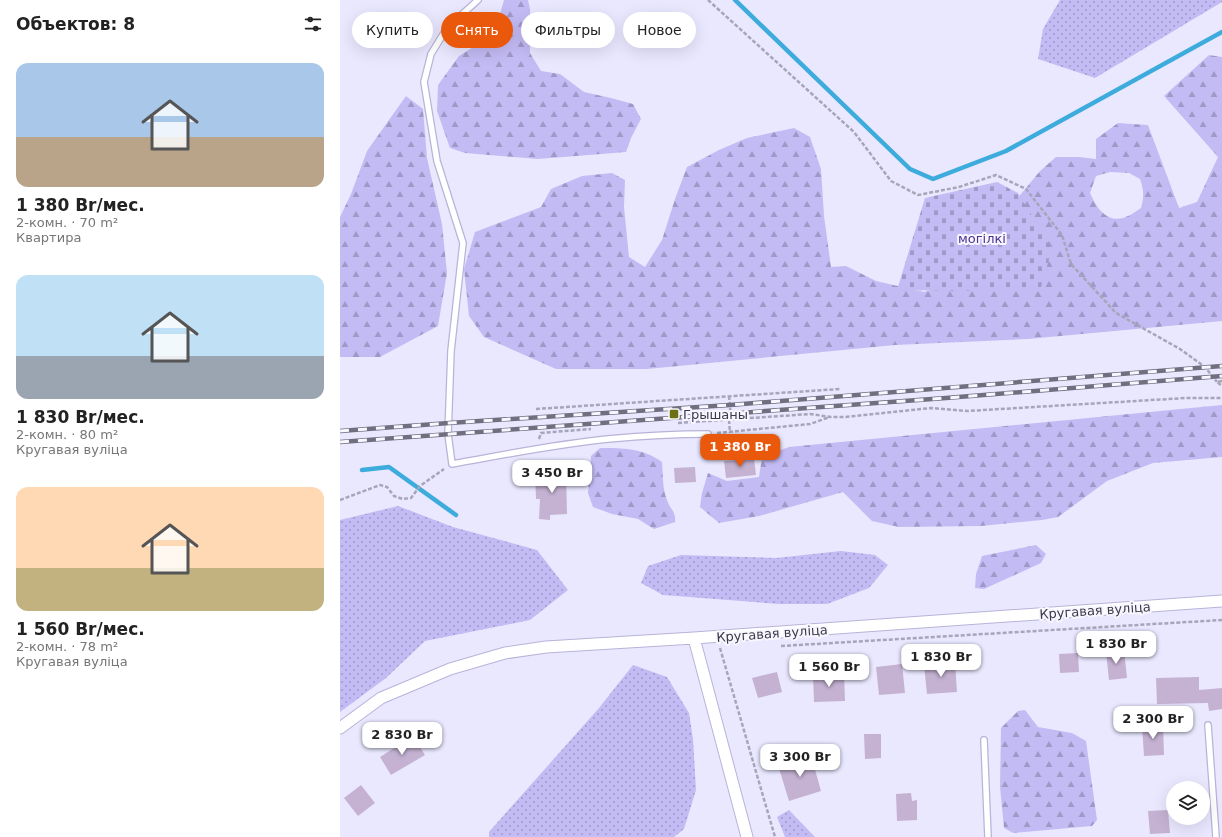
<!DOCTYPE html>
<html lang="ru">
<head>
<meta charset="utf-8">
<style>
  :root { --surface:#fff; --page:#f2f2f2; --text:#222; --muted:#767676; --accent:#ea580c }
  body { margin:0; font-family:"DejaVu Sans",sans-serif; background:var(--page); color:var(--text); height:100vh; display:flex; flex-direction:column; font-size:15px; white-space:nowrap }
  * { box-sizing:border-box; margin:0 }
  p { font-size:13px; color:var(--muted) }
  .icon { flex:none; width:22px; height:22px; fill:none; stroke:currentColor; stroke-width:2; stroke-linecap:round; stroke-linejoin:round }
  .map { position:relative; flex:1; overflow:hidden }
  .sheet { display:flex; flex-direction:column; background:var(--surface); width:340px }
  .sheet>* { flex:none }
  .hud { position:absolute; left:12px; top:12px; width:380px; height:36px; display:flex; gap:8px }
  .buttons { position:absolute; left:826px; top:781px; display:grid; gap:8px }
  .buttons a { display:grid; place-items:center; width:44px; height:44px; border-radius:50%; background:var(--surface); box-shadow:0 4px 16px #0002; font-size:20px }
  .price { position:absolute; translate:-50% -34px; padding:0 9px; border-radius:8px; background:#fff; color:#222; font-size:13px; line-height:26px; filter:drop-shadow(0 1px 2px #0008) }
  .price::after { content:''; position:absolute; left:50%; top:24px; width:12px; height:9px; margin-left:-6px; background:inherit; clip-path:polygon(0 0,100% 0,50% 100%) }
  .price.current { background:var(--accent); color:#fff }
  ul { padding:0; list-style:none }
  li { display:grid; align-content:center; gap:8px; height:212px; padding:0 16px }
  li span { display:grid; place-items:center; height:124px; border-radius:12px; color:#555 }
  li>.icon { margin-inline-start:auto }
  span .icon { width:72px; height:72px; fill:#fffc; stroke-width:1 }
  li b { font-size:17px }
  h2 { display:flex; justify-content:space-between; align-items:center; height:48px; padding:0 16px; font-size:17px }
  .tag { padding:0 14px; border-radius:18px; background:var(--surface); box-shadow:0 4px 16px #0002; font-size:14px; line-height:36px }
  .tag.current { background:var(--accent); color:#fff }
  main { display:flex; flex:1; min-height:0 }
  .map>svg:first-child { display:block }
  .grass { fill:url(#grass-dots) }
  .forest { fill:url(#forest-firs); fill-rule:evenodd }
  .cemetery { fill:url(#cemetery-stones) }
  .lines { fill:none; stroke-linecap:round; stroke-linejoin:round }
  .stream { stroke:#3dacdc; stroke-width:4.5 }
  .building { fill:#c5b2d3 }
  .lane-casing { stroke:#b8b3d8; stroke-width:8 }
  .street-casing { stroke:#b8b3d8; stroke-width:13 }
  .path { stroke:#a7a5b9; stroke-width:2.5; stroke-dasharray:4 2; stroke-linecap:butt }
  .lane { stroke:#fff; stroke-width:5.5 }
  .street { stroke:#fff; stroke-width:11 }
  .rail-casing { stroke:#706e7f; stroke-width:4.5 }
  .rail { stroke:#f8f7ff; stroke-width:3; stroke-dasharray:9; stroke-linecap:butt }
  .poi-dot { fill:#6d6f13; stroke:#f8f7ff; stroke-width:1.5 }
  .labels { text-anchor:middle; stroke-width:4; stroke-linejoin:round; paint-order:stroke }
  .park-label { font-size:13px; fill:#4c3191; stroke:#f8f7ff }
  .poi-label { font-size:13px; fill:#3b3948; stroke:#f8f7ff; text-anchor:start }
  .street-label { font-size:13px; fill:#3b3948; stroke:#f8f7ff }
</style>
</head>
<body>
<main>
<section class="sheet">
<h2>Объектов: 8<svg class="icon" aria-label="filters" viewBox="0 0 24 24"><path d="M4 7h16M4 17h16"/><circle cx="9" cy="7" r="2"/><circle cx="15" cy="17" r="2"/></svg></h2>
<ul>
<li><span style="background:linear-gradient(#a9c7e8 60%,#b9a48a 0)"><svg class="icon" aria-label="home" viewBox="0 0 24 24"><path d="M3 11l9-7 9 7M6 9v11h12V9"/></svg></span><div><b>1 380 Br/мес.</b><p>2-комн. · 70 m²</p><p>Квартира</p></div></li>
<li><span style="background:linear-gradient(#bfe0f5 65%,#9aa5b1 0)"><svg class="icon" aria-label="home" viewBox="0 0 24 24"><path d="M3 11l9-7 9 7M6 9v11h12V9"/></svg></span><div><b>1 830 Br/мес.</b><p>2-комн. · 80 m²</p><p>Кругавая вуліца</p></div></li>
<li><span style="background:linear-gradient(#ffd9b3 65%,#c2b280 0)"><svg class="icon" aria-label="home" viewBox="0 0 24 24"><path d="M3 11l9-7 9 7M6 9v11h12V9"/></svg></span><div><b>1 560 Br/мес.</b><p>2-комн. · 78 m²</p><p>Кругавая вуліца</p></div></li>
</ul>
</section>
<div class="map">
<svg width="882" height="837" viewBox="0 0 882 837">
  <defs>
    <pattern id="grass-dots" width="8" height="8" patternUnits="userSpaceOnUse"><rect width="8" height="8" fill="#c3bbf4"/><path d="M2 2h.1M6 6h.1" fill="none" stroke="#a099c8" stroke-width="1.8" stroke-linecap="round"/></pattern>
    <pattern id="forest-firs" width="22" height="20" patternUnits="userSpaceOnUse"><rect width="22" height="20" fill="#c3bbf4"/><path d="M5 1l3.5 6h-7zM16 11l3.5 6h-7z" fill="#a099c8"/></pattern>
    <pattern id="cemetery-stones" width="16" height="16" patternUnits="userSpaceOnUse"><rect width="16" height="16" fill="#c3bbf4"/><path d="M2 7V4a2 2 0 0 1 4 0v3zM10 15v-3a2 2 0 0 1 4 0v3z" fill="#a099c8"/></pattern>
  </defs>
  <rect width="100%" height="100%" fill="#eae8ff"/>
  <path class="grass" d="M 720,0 L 882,0 L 882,2 L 755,78 L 698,59 L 703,29 Z
    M 58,506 L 113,527 L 197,550 L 228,590 L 190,620 L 85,641 L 46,678 L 0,712 L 0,520 Z
    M 501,551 L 535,555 L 548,565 L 529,588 L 487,604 L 439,604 L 323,595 L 301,583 L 308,566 L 341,555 L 436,558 Z
    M 293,665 L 327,677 L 349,713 L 353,739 L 356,790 L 344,829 L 334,837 L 149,837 L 149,832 L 259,708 Z
    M 449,810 L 475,837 L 445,837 L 437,817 Z"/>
  <path class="forest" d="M 164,0 L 188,0 L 190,9 L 190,53 L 201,71 L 220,74 L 244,92 L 271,98 L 293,104 L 301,119 L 291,138 L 286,152 L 198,159 L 125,153 L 110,148 L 97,111 L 98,85 L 119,56 L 138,44 L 160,45 L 160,14 Z
    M 869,55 L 882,57 L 882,321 L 688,339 L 555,345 L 307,369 L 216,369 L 144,337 L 129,316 L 124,269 L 135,232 L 201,207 L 211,189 L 242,176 L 272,173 L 285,180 L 284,207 L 289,257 L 305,267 L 322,240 L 335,199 L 347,167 L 379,150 L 407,138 L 454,128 L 470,137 L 481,169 L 484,216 L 491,267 L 506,266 L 536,281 L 584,292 L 622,280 L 676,200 L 700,171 L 716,157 L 739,157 L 756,159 L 756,139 L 778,123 L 808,125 L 839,208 L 857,202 L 878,157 L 824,96 ZM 770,172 L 789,173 L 800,179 C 804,190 804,197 801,208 C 788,217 776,225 762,212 C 757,208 753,199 750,193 L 756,176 Z
    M 66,96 L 83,109 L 87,158 L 102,224 L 107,273 L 98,326 L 40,357 L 0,357 L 0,217 L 11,194 L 27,151 Z
    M 882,405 L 882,457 L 813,463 L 767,481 L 718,517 L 702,520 L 641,526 L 559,527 L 532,521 L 503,492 L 419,516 L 379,523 L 360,507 L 362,493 L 368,473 L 387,481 L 419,477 L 422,457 L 449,447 Z
    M 260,448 C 283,448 303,448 322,462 C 323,474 322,488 327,500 C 330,510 336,510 335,522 L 314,529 L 298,519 L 272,514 L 253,507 L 248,493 L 251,456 Z
    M 696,545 L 706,554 L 701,563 L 644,589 L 635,588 L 636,574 L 642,556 Z
    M 685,710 L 698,727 L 732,733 L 746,741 L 757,820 L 752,826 L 673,833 L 664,828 L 660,787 L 661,728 L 678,711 Z"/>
  <path class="cemetery" d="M 657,182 L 678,193 L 712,249 L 701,287 L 624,291 L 557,290 L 585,198 Z"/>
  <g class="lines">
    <path class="stream" d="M 395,0 L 570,169 L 593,179 L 666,151 L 882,32
      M 22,470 L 49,467 L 116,515"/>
  </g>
  <path class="building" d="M 414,459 L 416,475 L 386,478 L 384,461 Z
    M 355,467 L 356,482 L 335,483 L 334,468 Z
    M 226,471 L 227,514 L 210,515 L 210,520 L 199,519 L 200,499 L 196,499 L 195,473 Z
    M 784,650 L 787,678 L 769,680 L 766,652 Z
    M 738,653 L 739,672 L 720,673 L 719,654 Z
    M 615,662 L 617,692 L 587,694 L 584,665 Z
    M 562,664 L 565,693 L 539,695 L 536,667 Z
    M 437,672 L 442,692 L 418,698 L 412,678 Z
    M 504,673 L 505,701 L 474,702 L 473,674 Z
    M 859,677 L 859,690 L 882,688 L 882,709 L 869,711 L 868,703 L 817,704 L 816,678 Z
    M 823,725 L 824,755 L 804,756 L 802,726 Z
    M 524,734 L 541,734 L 541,758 L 525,759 Z
    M 73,736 L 85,755 L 51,775 L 40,757 Z
    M 471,755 L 481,791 L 449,801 L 438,765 Z
    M 21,785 L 35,803 L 18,816 L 4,798 Z
    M 571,793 L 572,801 L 577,800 L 577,820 L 557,821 L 556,794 Z
    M 828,810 L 830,833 L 810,834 L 808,811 Z"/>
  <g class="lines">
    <g class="lane-casing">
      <path id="lane" d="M 138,0 L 107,28 L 91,54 L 84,82 L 97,161 L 123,243 L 111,351 L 108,434 L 112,464 C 163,455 216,444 268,439 C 301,436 335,434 368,434
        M 868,725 L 876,837
        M 644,740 L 648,837"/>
    </g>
    <g class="street-casing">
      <path id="street" d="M 354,638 L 407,837
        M 0,728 L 41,698 L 110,669 L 165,653 L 206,647 L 354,638 L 882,601"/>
    </g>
    <path class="path" d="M 368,0 L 514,132 L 551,181 L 578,195 L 619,187 L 656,175 L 686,189 L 722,235 L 731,264 L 776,313 L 840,349 L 865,367 L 877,382
      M 882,381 L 877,382 L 882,386
      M 389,396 L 391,419
      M 196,409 L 500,389
      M 389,420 L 390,433
      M 338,423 L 470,414 L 491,417 L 505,417 L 591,408 L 627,411 L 846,398 L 882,398
      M 377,433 L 470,424 L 490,417
      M 199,439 L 201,433 L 251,429
      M 0,500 L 40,485 L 47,487 L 54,496 L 63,499 L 71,498 L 80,486 L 104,469
      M 441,646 L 882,620
      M 380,648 L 435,837"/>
    <use href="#lane" class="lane"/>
    <use href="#street" class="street"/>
    <g class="rail-casing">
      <path id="rail" d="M 0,431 L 109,423 L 390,405 L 882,366
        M 0,442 L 606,398 L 882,376"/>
    </g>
    <use href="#rail" class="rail"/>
  </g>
  <rect class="poi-dot" x="329" y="409" width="10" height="10" rx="2"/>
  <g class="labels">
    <g class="park-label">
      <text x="642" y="243">могілкі</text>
    </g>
    <g class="poi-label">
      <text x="343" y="419">Грышаны</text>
    </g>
    <g class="street-label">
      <text transform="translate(755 610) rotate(-4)" y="5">Кругавая вуліца</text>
      <text transform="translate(432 633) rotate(-4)" y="5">Кругавая вуліца</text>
    </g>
  </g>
</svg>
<div class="buttons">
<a><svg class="icon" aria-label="layers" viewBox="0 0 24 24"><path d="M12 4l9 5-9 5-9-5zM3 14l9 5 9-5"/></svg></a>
</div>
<b class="price current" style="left:400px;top:468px">1 380 Br</b>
<b class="price" style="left:212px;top:494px">3 450 Br</b>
<b class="price" style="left:776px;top:665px">1 830 Br</b>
<b class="price" style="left:601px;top:678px">1 830 Br</b>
<b class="price" style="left:489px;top:688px">1 560 Br</b>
<b class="price" style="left:813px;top:740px">2 300 Br</b>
<b class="price" style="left:62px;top:756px">2 830 Br</b>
<b class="price" style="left:460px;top:778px">3 300 Br</b>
<div class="hud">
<a class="tag">Купить</a>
<a class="tag current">Снять</a>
<a class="tag">Фильтры</a>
<a class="tag">Новое</a>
</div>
</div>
</main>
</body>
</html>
